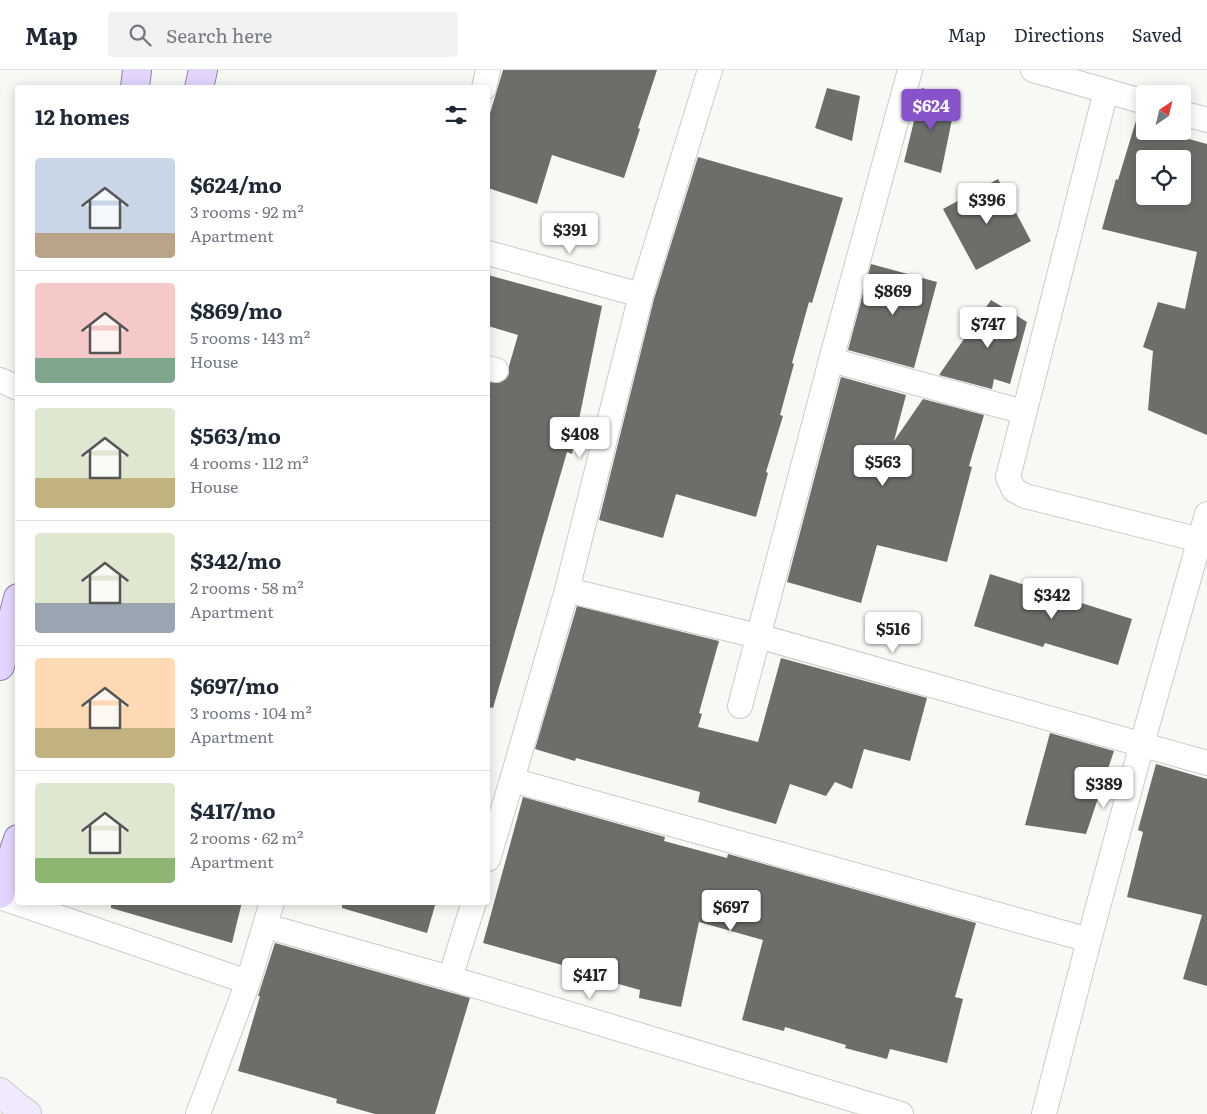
<!DOCTYPE html>
<html lang="en">
<head>
<meta charset="utf-8">
<style>
  :root { --surface:#fff; --page:#f2f2f3; --text:#1f2937; --muted:#747a83; --line:#e0e1e3; --accent:#8753cb }
  body { margin:0; font-family:Literata,serif; background:var(--page); color:var(--text); height:100vh; display:flex; flex-direction:column; font-size:19px; white-space:nowrap }
  * { box-sizing:border-box; margin:0 }
  p { font-size:16px; color:var(--muted) }
  .icon { flex:none; width:28px; height:28px; fill:none; stroke:currentColor; stroke-width:2; stroke-linecap:round; stroke-linejoin:round }
  .map { position:relative; flex:1; overflow:hidden }
  .drawer { position:absolute; left:15px; top:15px; width:475px; height:820px; display:flex; flex-direction:column; background:var(--surface); border-radius:5px; box-shadow:0 2px 12px #0003 }
  .drawer>* { flex:none }
  .needle { width:32px; rotate:35deg }
  .controls { position:absolute; left:1136px; top:15px; display:grid; gap:10px }
  .controls a { display:grid; place-items:center; width:55px; height:55px; border-radius:5px; background:var(--surface); box-shadow:0 2px 12px #0003; font-size:25px }
  .price { position:absolute; translate:-50% -42px; padding:0 11px; border-radius:5px; background:#fff; color:#222; font-size:16px; line-height:32px; filter:drop-shadow(0 1px 2px #0008) }
  .price::after { content:''; position:absolute; left:50%; top:30px; width:15px; height:11px; margin-left:-8px; background:inherit; clip-path:polygon(0 0,100% 0,50% 100%) }
  .price.current { background:var(--accent); color:#fff }
  ul { padding:0; list-style:none }
  li { display:flex; align-items:center; gap:15px; height:125px; padding:0 20px }
  li+li { border-top:1px solid var(--line) }
  li span { display:grid; place-items:center; flex:none; width:140px; height:100px; border-radius:5px; color:#555 }
  li>.icon { margin-inline-start:auto }
  span .icon { width:60px; height:60px; fill:#fffc; stroke-width:1 }
  li b { font-size:21px }
  h2 { display:flex; justify-content:space-between; align-items:center; height:60px; padding:0 20px; font-size:21px }
  header { display:flex; align-items:center; gap:30px; box-sizing:border-box; height:70px; padding:0 25px; background:var(--surface); border-bottom:1px solid var(--line) }
  header strong { font-size:24px }
  nav { display:flex; gap:28px; margin-inline-start:auto; font-size:18px }
  .search { width:350px; height:45px; background:var(--page); display:flex; align-items:center; gap:12px; box-sizing:border-box; padding:0 18px; border-radius:5px; color:var(--muted); font-size:19px }
  .map>svg:first-child { display:block }
  .building { fill:#6c6e69; fill-rule:evenodd }
  .lines { fill:none; stroke-linecap:round; stroke-linejoin:round }
  .street-casing { stroke:#caccc7; stroke-width:26 }
  .secondary-casing { stroke:#caccc7; stroke-width:30 }
  .primary-casing { stroke:#8f80ab; stroke-width:30 }
  .street { stroke:#fff; stroke-width:24 }
  .secondary { stroke:#f1eafe; stroke-width:28 }
  .primary { stroke:#e3d5fe; stroke-width:28 }
</style>
</head>
<body>
<header>
<strong>Map</strong>
<div class="search"><svg class="icon" aria-label="search" viewBox="0 0 24 24"><circle cx="10" cy="10" r="6"/><path d="M15 15l6 6"/></svg>Search here</div>
<nav><a>Map</a><a>Directions</a><a>Saved</a></nav>
</header>
<div class="map">
<svg width="1207" height="1044" viewBox="0 0 1207 1044">
  <rect width="100%" height="100%" fill="#f7f9f4"/>
  <path class="building" d="M 503,0 L 657,0 L 638,58 L 640,59 L 624,108 L 552,85 L 537,134 L 488,118 L 488,50 Z
    M 827,18 L 860,26 L 852,71 L 815,58 Z
    M 922,18 L 956,30 L 941,103 L 904,92 Z
    M 1138,44 L 1145,45 L 1145,61 L 1160,61 L 1207,74 L 1207,365 L 1148,340 L 1153,281 L 1143,277 L 1158,232 L 1185,239 L 1197,182 L 1102,159 L 1116,109 L 1118,110 ZM 1145,89 L 1182,89 L 1182,126 L 1145,126 Z
    M 698,87 L 843,128 L 812,233 L 809,232 L 792,293 L 794,294 L 780,345 L 783,346 L 766,402 L 768,403 L 756,447 L 676,424 L 663,468 L 599,450 L 654,229 Z
    M 998,109 L 1031,171 L 976,200 L 943,139 Z
    M 871,194 L 937,212 L 914,298 L 848,280 Z
    M 488,205 L 602,236 L 572,384 L 567,382 L 493,638 L 488,637 L 488,312 L 499,313 L 506,309 L 509,304 L 509,296 L 518,265 L 488,256 Z
    M 991,230 L 1027,252 L 1010,314 L 994,309 L 992,319 L 939,305 Z
    M 841,307 L 906,325 L 894,371 L 923,329 L 984,345 L 969,396 L 972,397 L 947,492 L 877,475 L 861,533 L 787,512 Z
    M 990,504 L 1132,549 L 1118,595 L 1045,573 L 1043,577 L 974,556 Z
    M 577,536 L 719,571 L 699,643 L 702,644 L 698,657 L 758,672 L 781,588 L 927,628 L 910,691 L 864,679 L 852,719 L 835,712 L 826,726 L 790,714 L 776,754 L 698,732 L 700,722 L 576,688 L 575,691 L 535,679 Z
    M 1050,663 L 1114,681 L 1086,764 L 1025,755 Z
    M 1156,694 L 1207,709 L 1207,916 L 1183,909 L 1202,845 L 1127,827 L 1143,762 L 1138,760 Z
    M 523,727 L 665,767 L 664,771 L 727,788 L 728,784 L 976,853 L 955,927 L 963,929 L 947,993 L 890,979 L 887,989 L 845,978 L 846,975 L 785,957 L 784,961 L 742,950 L 763,870 L 699,852 L 681,937 L 639,928 L 640,920 L 583,904 L 584,901 L 483,873 Z
    M 111,832 L 242,832 L 232,873 L 111,838 Z
    M 342,832 L 436,832 L 427,863 L 342,838 Z
    M 275,873 L 470,928 L 435,1044 L 375,1044 L 336,1033 L 337,1029 L 238,1001 L 260,926 L 258,926 Z"/>
  <g class="lines">
    <g class="street-casing">
      <path id="street" d="M 1033,0 L 1145,32
        M 484,18 L 488,0
        M 1106,21 L 1008,407 L 1014,420 L 1025,426 L 1200,470
        M 1182,43 L 1207,50
        M 488,183 L 641,225
        M 831,290 L 1024,342
        M 488,298 L 496,300
        M 0,310 L 18,318
        M 567,520 L 758,566 L 1207,693
        M 740,636 L 831,290 L 910,0
        M 512,710 L 1089,870
        M 488,789 L 512,710 L 567,520 L 641,225 L 710,0
        M 0,827 L 248,912
        M 266,856 L 450,908 L 901,1044
        M 450,908 L 474,832
        M 198,1044 L 248,912 L 272,832
        M 1044,1044 L 1089,870 L 1142,674 L 1207,444"/>
    </g>
    <g class="secondary-casing">
      <path id="secondary" d="M 0,1022 L 16,1036 L 27,1044"/>
    </g>
    <g class="primary-casing">
      <path id="primary" d="M 135,18 L 137,0
        M 199,18 L 203,0
        M 0,596 L 18,528
        M 0,824 L 18,769"/>
    </g>
    <use href="#street" class="street"/>
    <use href="#secondary" class="secondary"/>
    <use href="#primary" class="primary"/>
  </g>
</svg>
<div class="controls">
<a><svg class="needle" viewBox="-14 -14 28 28"><path d="M0-13l5 13h-10z" fill="#e53935"/><path d="M0 13l5-13h-10z" fill="#747a83"/></svg></a>
<a><svg class="icon" aria-label="locate" viewBox="0 0 24 24"><circle cx="12" cy="12" r="6"/><path d="M12 2v4M12 18v4M2 12h4M18 12h4"/></svg></a>
</div>
<b class="price current" style="left:931px;top:61px">$624</b>
<b class="price" style="left:987px;top:155px">$396</b>
<b class="price" style="left:570px;top:185px">$391</b>
<b class="price" style="left:893px;top:246px">$869</b>
<b class="price" style="left:988px;top:279px">$747</b>
<b class="price" style="left:580px;top:389px">$408</b>
<b class="price" style="left:883px;top:417px">$563</b>
<b class="price" style="left:1052px;top:550px">$342</b>
<b class="price" style="left:893px;top:584px">$516</b>
<b class="price" style="left:1104px;top:739px">$389</b>
<b class="price" style="left:731px;top:862px">$697</b>
<b class="price" style="left:590px;top:930px">$417</b>
<section class="drawer">
<h2>12 homes<svg class="icon" aria-label="filters" viewBox="0 0 24 24"><path d="M4 7h16M4 17h16"/><circle cx="9" cy="7" r="2"/><circle cx="15" cy="17" r="2"/></svg></h2>
<ul>
<li><span style="background:linear-gradient(#c9d6e8 75%,#b9a48a 0)"><svg class="icon" aria-label="home" viewBox="0 0 24 24"><path d="M3 11l9-7 9 7M6 9v11h12V9"/></svg></span><div><b>$624/mo</b><p>3 rooms · 92 m²</p><p>Apartment</p></div></li>
<li><span style="background:linear-gradient(#f6c9c9 75%,#7fa58c 0)"><svg class="icon" aria-label="home" viewBox="0 0 24 24"><path d="M3 11l9-7 9 7M6 9v11h12V9"/></svg></span><div><b>$869/mo</b><p>5 rooms · 143 m²</p><p>House</p></div></li>
<li><span style="background:linear-gradient(#dfe7d0 70%,#c2b280 0)"><svg class="icon" aria-label="home" viewBox="0 0 24 24"><path d="M3 11l9-7 9 7M6 9v11h12V9"/></svg></span><div><b>$563/mo</b><p>4 rooms · 112 m²</p><p>House</p></div></li>
<li><span style="background:linear-gradient(#dfe7d0 70%,#9aa5b1 0)"><svg class="icon" aria-label="home" viewBox="0 0 24 24"><path d="M3 11l9-7 9 7M6 9v11h12V9"/></svg></span><div><b>$342/mo</b><p>2 rooms · 58 m²</p><p>Apartment</p></div></li>
<li><span style="background:linear-gradient(#ffd9b3 70%,#c2b280 0)"><svg class="icon" aria-label="home" viewBox="0 0 24 24"><path d="M3 11l9-7 9 7M6 9v11h12V9"/></svg></span><div><b>$697/mo</b><p>3 rooms · 104 m²</p><p>Apartment</p></div></li>
<li><span style="background:linear-gradient(#dfe7d0 75%,#8fb573 0)"><svg class="icon" aria-label="home" viewBox="0 0 24 24"><path d="M3 11l9-7 9 7M6 9v11h12V9"/></svg></span><div><b>$417/mo</b><p>2 rooms · 62 m²</p><p>Apartment</p></div></li>
</ul>
</section>
</div>
</body>
</html>
